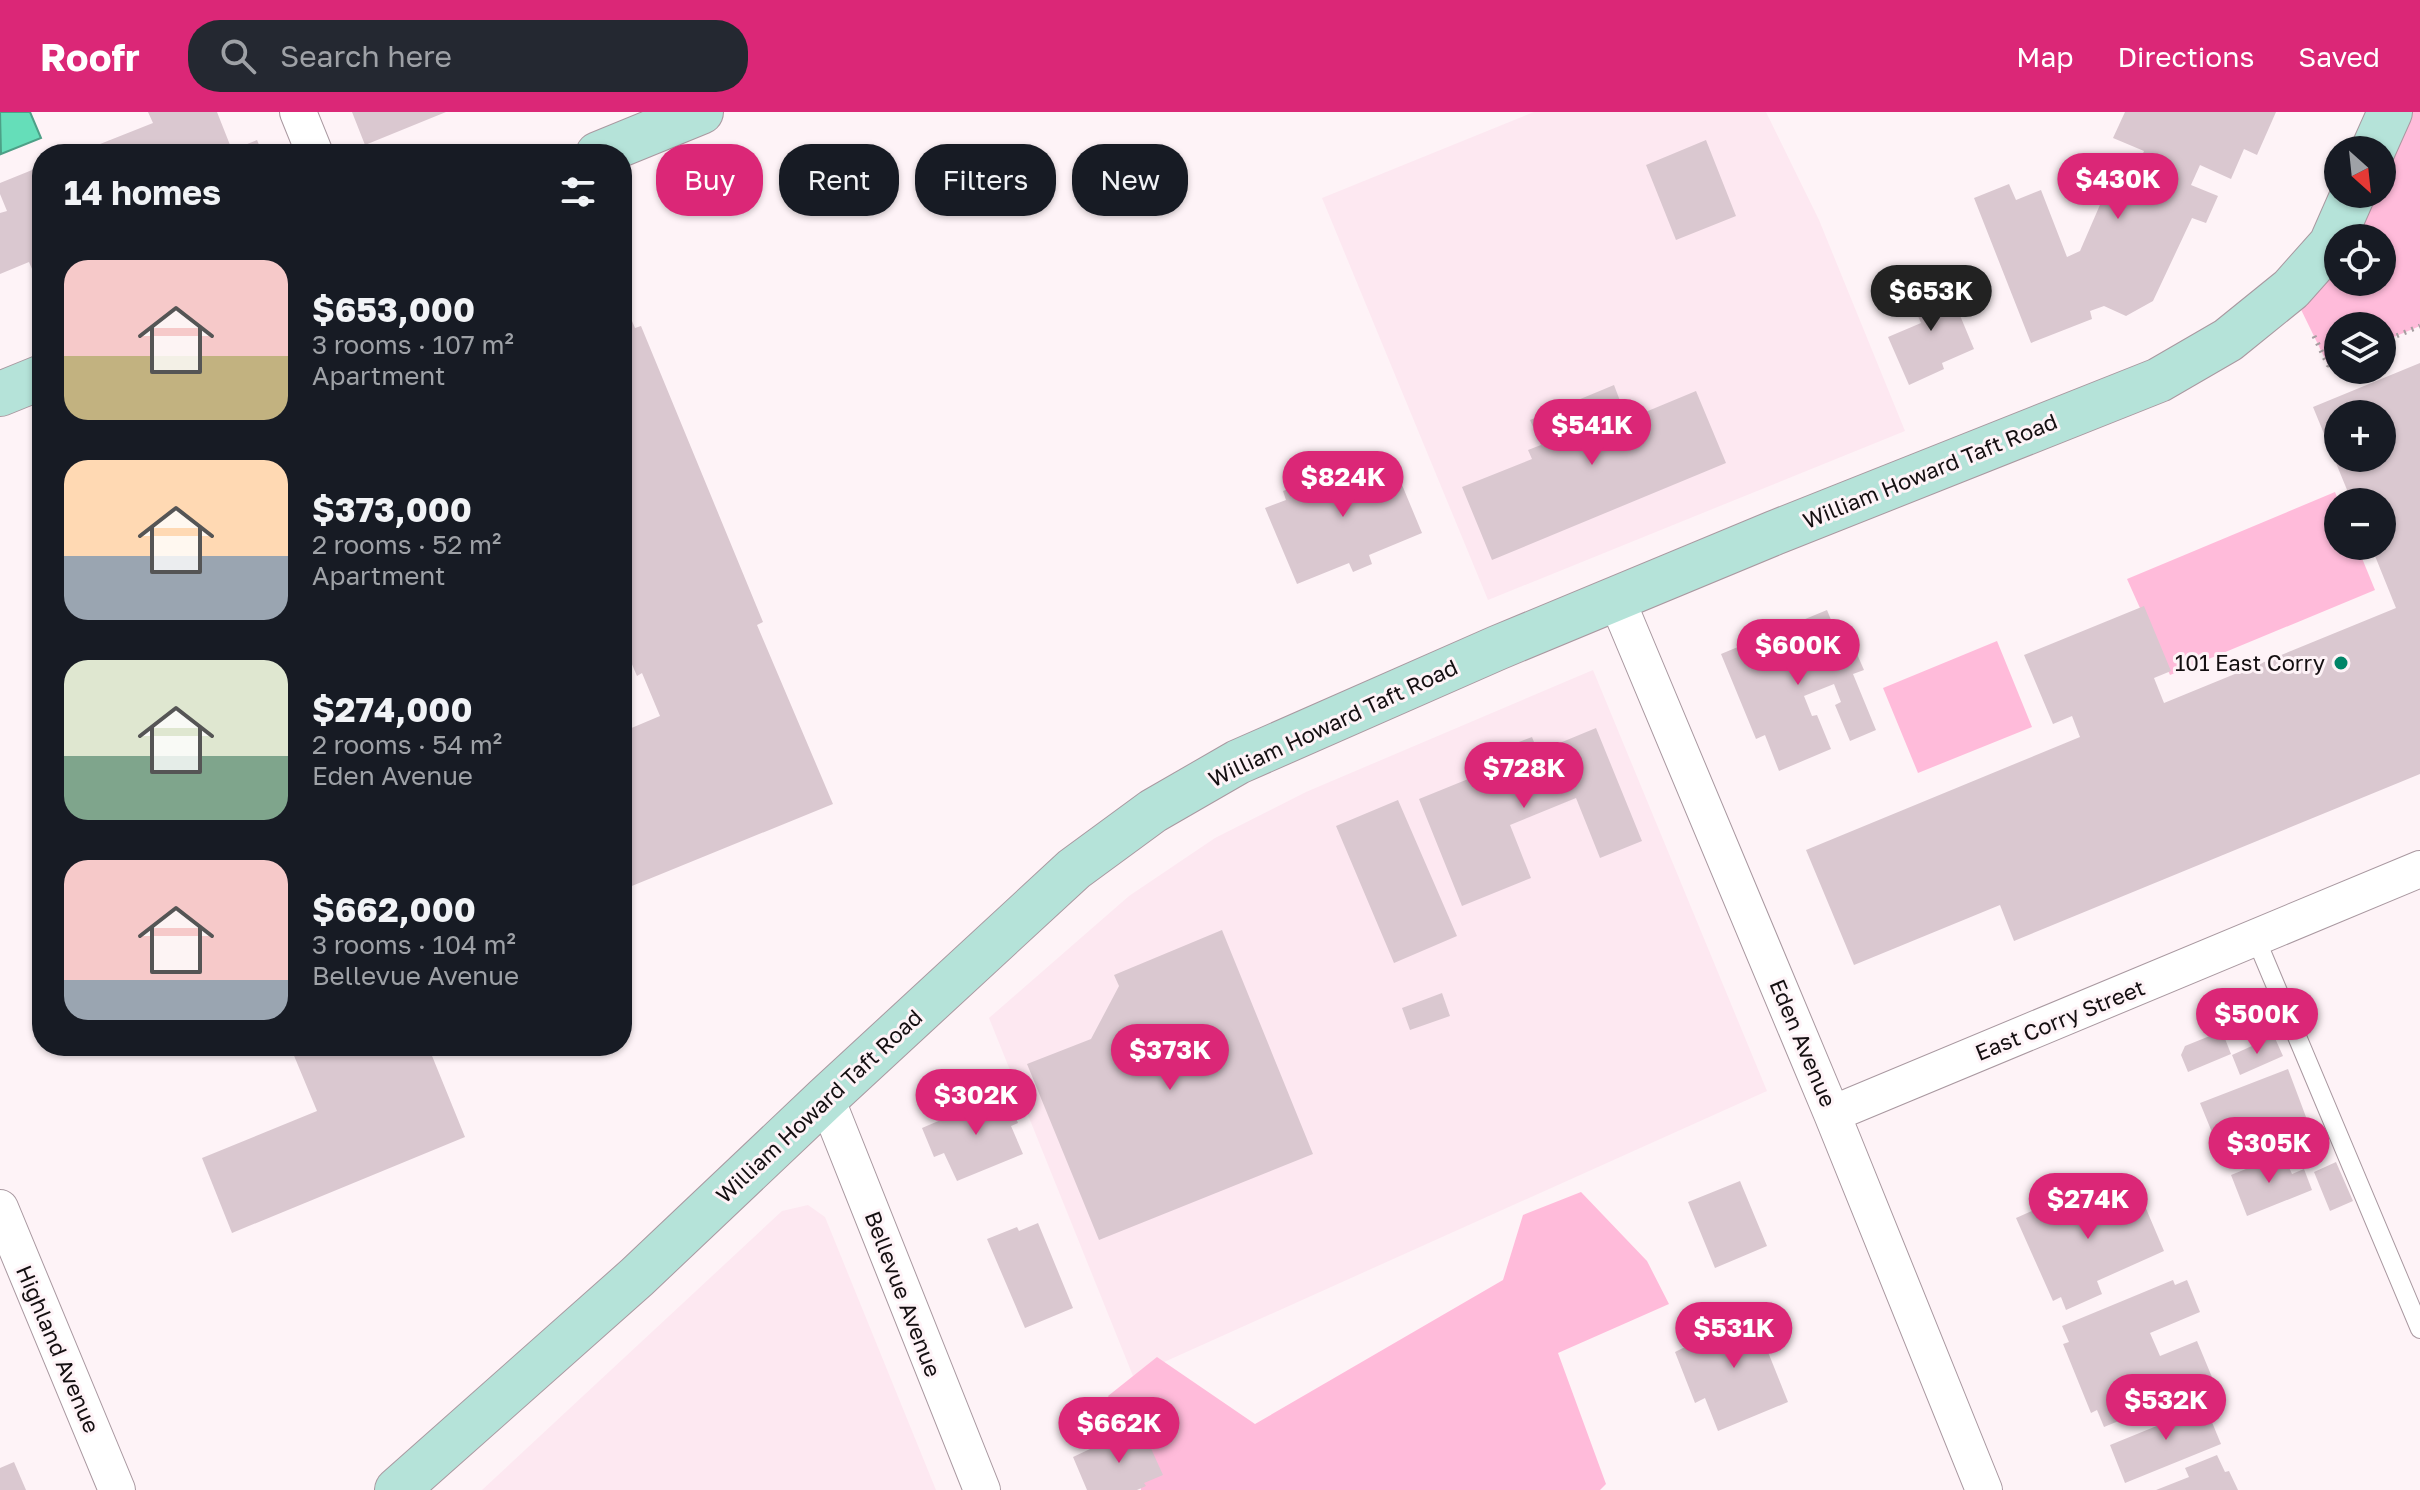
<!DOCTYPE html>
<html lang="en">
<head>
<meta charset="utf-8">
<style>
  :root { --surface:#171b24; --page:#242831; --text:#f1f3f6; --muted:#9ea1a6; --accent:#db2777 }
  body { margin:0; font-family:"Golos Text",sans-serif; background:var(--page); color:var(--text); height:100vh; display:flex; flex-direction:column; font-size:30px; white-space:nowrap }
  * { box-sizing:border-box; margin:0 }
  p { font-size:26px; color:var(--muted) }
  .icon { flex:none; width:44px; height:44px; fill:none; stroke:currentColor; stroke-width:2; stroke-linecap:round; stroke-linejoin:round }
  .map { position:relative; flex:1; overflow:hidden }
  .drawer { position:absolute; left:32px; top:32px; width:600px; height:912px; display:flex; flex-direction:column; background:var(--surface); border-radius:32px; box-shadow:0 2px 6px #0004 }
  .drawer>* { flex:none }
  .banner { position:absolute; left:656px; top:32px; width:760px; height:72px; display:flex; gap:16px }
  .needle { width:52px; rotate:153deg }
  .buttons { position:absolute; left:2324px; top:24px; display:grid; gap:16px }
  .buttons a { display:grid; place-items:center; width:72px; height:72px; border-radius:50%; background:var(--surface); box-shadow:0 2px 6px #0004; font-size:40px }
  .price { position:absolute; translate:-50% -68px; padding:0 18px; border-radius:28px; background:var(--accent); color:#fff; font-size:26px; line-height:52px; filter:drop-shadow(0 2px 4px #0008) }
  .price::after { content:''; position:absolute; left:50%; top:48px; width:24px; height:18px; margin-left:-12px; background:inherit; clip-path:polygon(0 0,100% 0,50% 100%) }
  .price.current { background:#222; color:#fff }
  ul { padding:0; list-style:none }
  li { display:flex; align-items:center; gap:24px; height:200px; padding:0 32px }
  li span { display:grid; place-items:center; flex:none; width:224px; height:160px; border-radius:24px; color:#555 }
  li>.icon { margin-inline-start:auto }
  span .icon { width:96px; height:96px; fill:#fffc; stroke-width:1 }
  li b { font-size:34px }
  h2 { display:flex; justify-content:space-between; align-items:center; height:96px; padding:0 32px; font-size:34px }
  .pill { padding:0 28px; border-radius:32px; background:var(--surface); box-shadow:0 2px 6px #0004; font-size:28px; line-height:72px }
  .pill.current { background:var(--accent); color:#fff }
  header { display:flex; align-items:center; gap:48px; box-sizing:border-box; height:112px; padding:0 40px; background:var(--accent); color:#fff }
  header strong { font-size:38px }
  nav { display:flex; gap:44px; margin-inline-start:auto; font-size:28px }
  .search { width:560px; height:72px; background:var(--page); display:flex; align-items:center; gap:20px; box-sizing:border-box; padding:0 28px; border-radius:32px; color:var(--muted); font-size:30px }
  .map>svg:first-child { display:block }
  .built { fill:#fde8f1 }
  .green { fill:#ffbbda; fill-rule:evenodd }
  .water { fill:#65deb9; stroke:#4da087; stroke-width:2 }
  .building { fill:#dac8d0; fill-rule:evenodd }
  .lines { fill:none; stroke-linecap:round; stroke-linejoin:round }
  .lane-casing { stroke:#a998a0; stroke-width:20 }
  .street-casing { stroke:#a998a0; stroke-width:38 }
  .secondary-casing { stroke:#a998a0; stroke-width:46 }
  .path { stroke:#a79ea1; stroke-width:5; stroke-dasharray:2 6; stroke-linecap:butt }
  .lane { stroke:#fff; stroke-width:18 }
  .street { stroke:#fff; stroke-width:36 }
  .secondary { stroke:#b5e3d9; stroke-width:44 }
  .poi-dot { fill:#018568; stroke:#fef3f7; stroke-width:3 }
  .labels { text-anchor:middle; stroke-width:6; stroke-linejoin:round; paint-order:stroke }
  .street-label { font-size:22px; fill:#140f11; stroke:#fef3f7 }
  .poi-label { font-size:22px; fill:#140f11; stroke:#fef3f7; text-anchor:end }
</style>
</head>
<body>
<header>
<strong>Roofr</strong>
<div class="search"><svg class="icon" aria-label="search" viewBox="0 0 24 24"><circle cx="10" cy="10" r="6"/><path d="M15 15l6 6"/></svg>Search here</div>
<nav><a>Map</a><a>Directions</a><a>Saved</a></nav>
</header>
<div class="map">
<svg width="2420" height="1378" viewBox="0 0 2420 1378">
  <rect width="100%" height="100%" fill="#fef3f7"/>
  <path class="built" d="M 1534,0 L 1766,0 L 1819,108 L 1905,319 L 1488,488 L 1322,86 Z
    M 1593,558 L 1767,979 L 1133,1264 L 989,906 L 1129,784 L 1215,726 L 1306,680 Z
    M 808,1093 L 825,1105 L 936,1378 L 482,1378 L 782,1099 Z"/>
  <path class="green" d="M 2390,0 L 2420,0 L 2420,214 L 2382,230 L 2382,214 L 2338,214 L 2338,249 L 2328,253 L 2291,177 L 2353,82 L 2382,82 L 2382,38 ZM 2338,126 L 2382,126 L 2382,170 L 2338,170 Z
    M 2335,380 L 2339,390 L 2338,434 L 2357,434 L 2375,478 L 2170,563 L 2127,467 Z
    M 1997,529 L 2032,615 L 1918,661 L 1883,576 Z
    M 1581,1080 L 1647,1149 L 1669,1192 L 1558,1241 L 1606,1372 L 1600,1378 L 1141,1378 L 1131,1325 L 1108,1284 L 1157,1245 L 1255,1312 L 1503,1168 L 1523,1103 Z"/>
  <path class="water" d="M 0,0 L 30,0 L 41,26 L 1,42 Z"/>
  <path class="building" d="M 148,0 L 217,0 L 232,38 L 257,28 L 263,42 L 98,42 L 95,34 L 153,11 Z
    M 352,0 L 446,0 L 365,33 Z
    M 2125,0 L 2276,0 L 2257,43 L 2244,37 L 2231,67 L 2200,53 L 2191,73 L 2218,84 L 2206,111 L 2192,106 L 2153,189 L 2126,204 L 2104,194 L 2090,199 L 2092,207 L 2031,231 L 1974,86 L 2009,72 L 2016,88 L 2041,78 L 2067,145 L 2080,139 L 2109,72 L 2127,80 L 2144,39 L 2113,26 Z
    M 1706,28 L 1736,104 L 1676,128 L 1646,53 Z
    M 42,54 L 42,180 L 29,150 L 0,162 L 0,101 L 7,99 L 0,82 L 0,71 Z
    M 1944,165 L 1974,237 L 1942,251 L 1944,257 L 1909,273 L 1888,225 L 1921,211 L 1908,181 Z
    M 632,209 L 635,216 L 641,214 L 763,510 L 757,513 L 833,692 L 622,778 L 622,620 L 660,604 L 642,561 L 637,564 L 622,529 L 622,213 Z
    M 2420,251 L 2420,662 L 2014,829 L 2000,793 L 1854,853 L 1806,738 L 2080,625 L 2072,604 L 2053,612 L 2024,543 L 2144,494 L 2171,559 L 2154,566 L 2164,591 L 2396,496 L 2371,434 L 2382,434 L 2382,390 L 2352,390 L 2313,295 ZM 2338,302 L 2382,302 L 2382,346 L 2338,346 Z
    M 1614,273 L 1622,294 L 1626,293 L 1631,306 L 1696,279 L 1726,351 L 1492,448 L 1462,375 L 1532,347 L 1528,338 L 1541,333 L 1530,308 Z
    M 1367,344 L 1370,352 L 1390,344 L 1422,421 L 1369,443 L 1372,452 L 1353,460 L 1349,451 L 1297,472 L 1265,396 L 1286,388 L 1283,379 L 1315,366 L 1321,380 L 1339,372 L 1333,358 Z
    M 1827,498 L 1840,530 L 1850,526 L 1864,558 L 1853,562 L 1876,618 L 1850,629 L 1835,593 L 1841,590 L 1834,572 L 1804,584 L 1812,604 L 1817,603 L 1831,637 L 1779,659 L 1765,623 L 1756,627 L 1721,542 Z
    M 1596,616 L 1642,729 L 1600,746 L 1576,686 L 1510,713 L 1531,766 L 1462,794 L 1419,687 L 1478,663 L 1472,648 L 1532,625 L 1538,640 Z
    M 1398,688 L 1457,824 L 1394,851 L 1336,714 Z
    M 1222,818 L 1313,1042 L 1099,1128 L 1027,952 L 1091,927 L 1119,874 L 1114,863 Z
    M 1442,881 L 1450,904 L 1410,918 L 1402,896 Z
    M 2222,919 L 2231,942 L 2188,960 L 2181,943 L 2185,934 Z
    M 2274,924 L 2283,944 L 2240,963 L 2232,943 Z
    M 290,934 L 428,934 L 465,1025 L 232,1121 L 202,1046 L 317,999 Z
    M 2288,957 L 2309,1013 L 2223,1047 L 2200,991 Z
    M 1006,980 L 1018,1011 L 1011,1014 L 1023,1042 L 957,1069 L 944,1041 L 934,1045 L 922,1016 Z
    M 2283,1042 L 2292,1062 L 2304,1057 L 2312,1078 L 2247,1104 L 2231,1063 Z
    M 2336,1050 L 2353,1089 L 2330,1099 L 2314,1060 Z
    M 1740,1069 L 1767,1134 L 1715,1156 L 1688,1090 Z
    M 2075,1073 L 2086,1078 L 2091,1075 L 2097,1091 L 2136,1073 L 2164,1139 L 2097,1169 L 2102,1182 L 2066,1198 L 2061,1185 L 2053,1189 L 2016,1106 L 2061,1086 L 2065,1077 Z
    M 1038,1111 L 1073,1196 L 1025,1216 L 987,1127 L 1017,1115 L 1019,1119 Z
    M 2173,1168 L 2175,1173 L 2187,1168 L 2200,1200 L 2150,1221 L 2160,1244 L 2197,1229 L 2214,1270 L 2104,1315 L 2097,1298 L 2091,1301 L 2063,1232 L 2069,1230 L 2062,1214 Z
    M 1756,1199 L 1758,1206 L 1761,1204 L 1772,1209 L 1777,1221 L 1773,1230 L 1769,1232 L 1772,1239 L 1768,1240 L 1788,1290 L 1718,1319 L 1705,1286 L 1695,1291 L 1675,1240 L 1685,1235 L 1683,1229 Z
    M 2197,1287 L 2205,1305 L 2209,1303 L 2221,1332 L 2125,1371 L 2110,1333 L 2164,1311 L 2160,1302 Z
    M 1144,1321 L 1163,1363 L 1144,1371 L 1146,1374 L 1137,1378 L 1087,1378 L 1073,1345 L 1122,1322 L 1126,1329 Z
    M 2217,1343 L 2225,1360 L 2229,1359 L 2238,1378 L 2156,1378 L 2189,1365 L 2185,1356 Z
    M 14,1350 L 26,1378 L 0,1378 L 0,1356 Z"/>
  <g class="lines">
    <g class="lane-casing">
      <path id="lane" d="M 2256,827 L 2420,1217"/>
    </g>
    <g class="street-casing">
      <path id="street" d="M 298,0 L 315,42
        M 1616,486 L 1832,1002 L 1984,1378
        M 826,986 L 982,1378
        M 1832,1002 L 2420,757
        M 0,1096 L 117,1378"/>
    </g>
    <g class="secondary-casing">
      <path id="secondary" d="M 2373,38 L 2390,0
        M 598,42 L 701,0
        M 0,282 L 42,265
        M 397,1378 L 637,1165 L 826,986 L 1074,757 L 1153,699 L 1238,650 L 1497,536 L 1774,421 L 2159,268 L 2228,228 L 2291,177 L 2331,132 L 2353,82"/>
    </g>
    <path class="path" d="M 2314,224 L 2328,253 L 2338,249
      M 2382,230 L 2420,214"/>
    <use href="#lane" class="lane"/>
    <use href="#street" class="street"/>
    <use href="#secondary" class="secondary"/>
  </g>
  <circle class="poi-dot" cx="2341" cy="551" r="8"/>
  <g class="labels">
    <g class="street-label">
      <text transform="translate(1930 359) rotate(-22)" y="8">William Howard Taft Road</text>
      <text transform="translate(1333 611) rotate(-25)" y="8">William Howard Taft Road</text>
      <text transform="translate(2060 908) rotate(-22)" y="8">East Corry Street</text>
      <text transform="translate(1803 931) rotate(67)" y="8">Eden Avenue</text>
      <text transform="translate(819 994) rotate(-43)" y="8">William Howard Taft Road</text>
      <text transform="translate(903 1182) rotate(69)" y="8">Bellevue Avenue</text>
      <text transform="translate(58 1237) rotate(67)" y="8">Highland Avenue</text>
    </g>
    <g class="poi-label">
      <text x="2325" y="559">101 East Corry</text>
    </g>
  </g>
</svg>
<div class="buttons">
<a><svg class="needle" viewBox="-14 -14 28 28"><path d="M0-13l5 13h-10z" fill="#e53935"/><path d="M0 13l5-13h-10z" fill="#9ea1a6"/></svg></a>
<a><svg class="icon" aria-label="locate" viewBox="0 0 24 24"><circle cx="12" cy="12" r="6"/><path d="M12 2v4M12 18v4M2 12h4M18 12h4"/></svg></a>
<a><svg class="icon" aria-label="layers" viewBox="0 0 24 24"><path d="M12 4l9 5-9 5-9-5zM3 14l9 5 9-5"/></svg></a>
<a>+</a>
<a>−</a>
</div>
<b class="price" style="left:2118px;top:109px">$430K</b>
<b class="price current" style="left:1931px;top:221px">$653K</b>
<b class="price" style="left:1592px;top:355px">$541K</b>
<b class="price" style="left:1343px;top:407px">$824K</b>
<b class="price" style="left:1798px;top:575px">$600K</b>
<b class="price" style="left:1524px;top:698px">$728K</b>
<b class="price" style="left:2257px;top:944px">$500K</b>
<b class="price" style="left:1170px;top:980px">$373K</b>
<b class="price" style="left:976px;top:1025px">$302K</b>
<b class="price" style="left:2269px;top:1073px">$305K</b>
<b class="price" style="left:2088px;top:1129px">$274K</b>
<b class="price" style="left:1734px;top:1258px">$531K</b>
<b class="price" style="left:2166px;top:1330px">$532K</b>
<b class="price" style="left:1119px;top:1353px">$662K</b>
<div class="banner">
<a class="pill current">Buy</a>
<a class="pill">Rent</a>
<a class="pill">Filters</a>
<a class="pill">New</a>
</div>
<section class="drawer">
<h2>14 homes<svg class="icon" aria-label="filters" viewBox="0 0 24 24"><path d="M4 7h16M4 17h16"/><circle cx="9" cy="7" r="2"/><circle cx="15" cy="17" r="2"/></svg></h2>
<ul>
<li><span style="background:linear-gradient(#f6c9c9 60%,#c2b280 0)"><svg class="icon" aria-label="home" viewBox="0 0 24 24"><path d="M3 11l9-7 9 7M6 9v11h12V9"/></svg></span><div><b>$653,000</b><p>3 rooms · 107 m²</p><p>Apartment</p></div></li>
<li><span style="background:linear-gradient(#ffd9b3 60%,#9aa5b1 0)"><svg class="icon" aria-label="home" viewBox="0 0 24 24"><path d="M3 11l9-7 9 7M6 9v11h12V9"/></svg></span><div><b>$373,000</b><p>2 rooms · 52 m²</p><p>Apartment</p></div></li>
<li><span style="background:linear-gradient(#dfe7d0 60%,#7fa58c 0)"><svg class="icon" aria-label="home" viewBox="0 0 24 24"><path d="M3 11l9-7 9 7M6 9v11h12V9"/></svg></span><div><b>$274,000</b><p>2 rooms · 54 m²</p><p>Eden Avenue</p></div></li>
<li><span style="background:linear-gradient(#f6c9c9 75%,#9aa5b1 0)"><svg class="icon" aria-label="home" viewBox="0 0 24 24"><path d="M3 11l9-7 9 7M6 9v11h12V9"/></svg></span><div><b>$662,000</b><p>3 rooms · 104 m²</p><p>Bellevue Avenue</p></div></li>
</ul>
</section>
</div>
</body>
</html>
